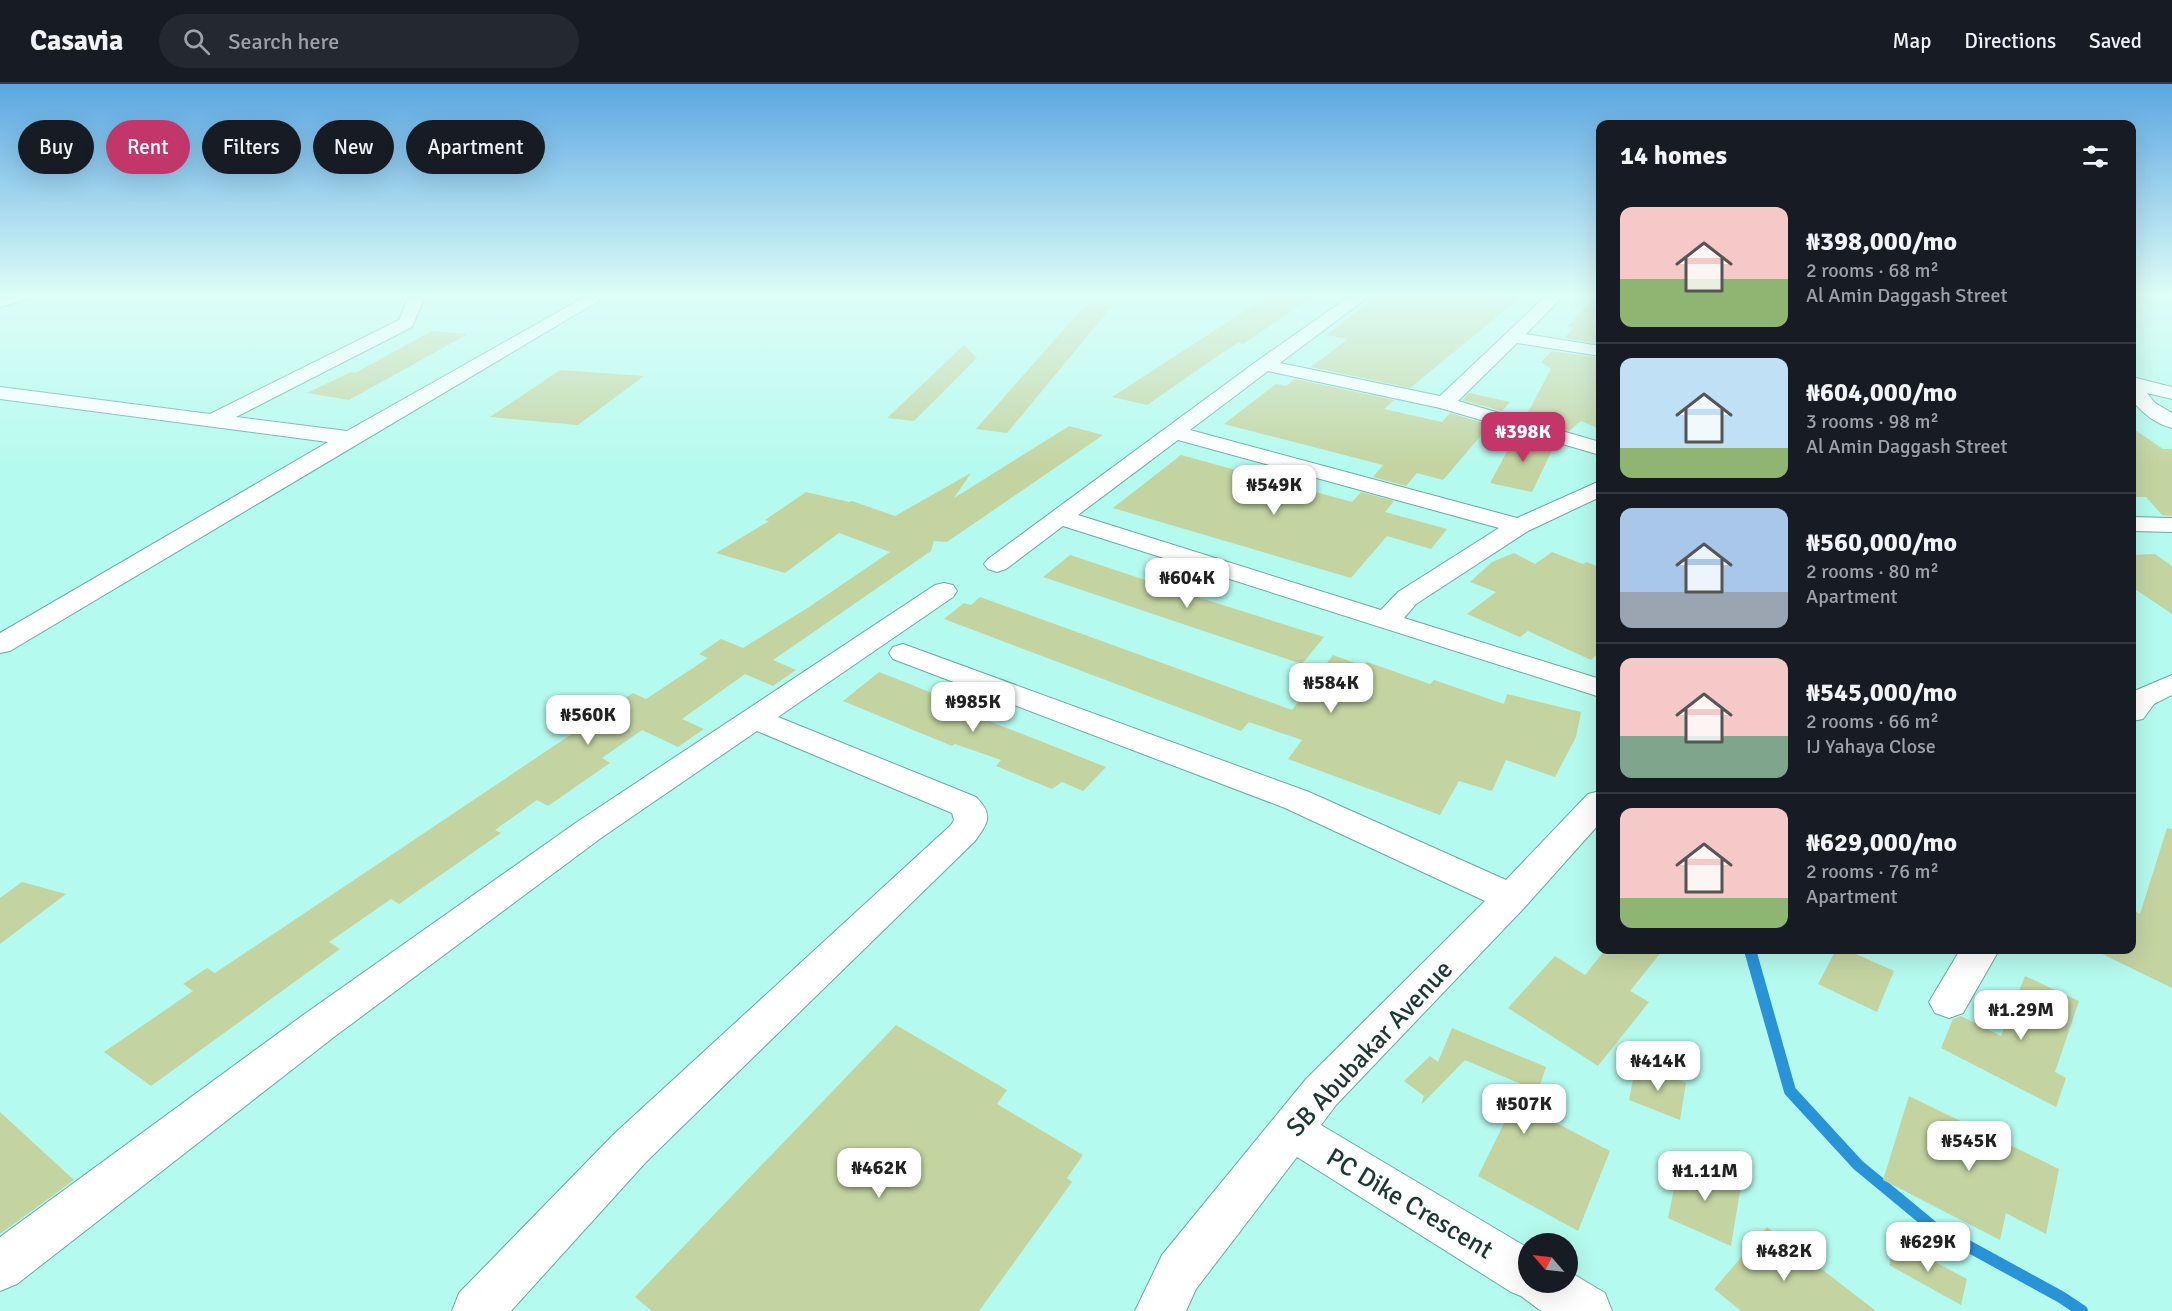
<!DOCTYPE html>
<html lang="en">
<head>
<meta charset="utf-8">
<style>
  :root { --surface:#171b24; --page:#242831; --text:#f1f3f6; --muted:#9ea1a6; --line:#363941; --accent:#c33669 }
  body { margin:0; font-family:Signika,sans-serif; background:var(--page); color:var(--text); height:100vh; display:flex; flex-direction:column; font-size:22px; white-space:nowrap }
  * { box-sizing:border-box; margin:0 }
  p { font-size:20px; color:var(--muted) }
  .icon { flex:none; width:33px; height:33px; fill:none; stroke:currentColor; stroke-width:2; stroke-linecap:round; stroke-linejoin:round }
  .map { position:relative; flex:1; overflow:hidden }
  .side { position:absolute; left:1596px; top:36px; width:540px; height:834px; display:flex; flex-direction:column; background:var(--surface); border-radius:12px; box-shadow:0 6px 24px #0002 }
  .side>* { flex:none }
  .banner { position:absolute; left:18px; top:36px; width:570px; height:54px; display:flex; gap:12px }
  .needle { width:39px; rotate:298deg }
  .fabs { position:absolute; left:1518px; top:1149px; display:grid; gap:12px }
  .fabs a { display:grid; place-items:center; width:60px; height:60px; border-radius:50%; background:var(--surface); box-shadow:0 6px 24px #0002; font-size:30px }
  .price { position:absolute; translate:-50% -51px; padding:0 14px; border-radius:12px; background:#fff; color:#222; font-size:20px; line-height:39px; filter:drop-shadow(0 2px 3px #0008) }
  .price::after { content:''; position:absolute; left:50%; top:36px; width:18px; height:14px; margin-left:-9px; background:inherit; clip-path:polygon(0 0,100% 0,50% 100%) }
  .price.active { background:var(--accent); color:#fff }
  ul { padding:0; list-style:none }
  li { display:flex; align-items:center; gap:18px; height:150px; padding:0 24px }
  li+li { border-top:2px solid var(--line) }
  li span { display:grid; place-items:center; flex:none; width:168px; height:120px; border-radius:12px; color:#555 }
  li>.icon { margin-inline-start:auto }
  span .icon { width:72px; height:72px; fill:#fffc; stroke-width:1 }
  li b { font-size:26px }
  h2 { display:flex; justify-content:space-between; align-items:center; height:72px; padding:0 24px; font-size:26px }
  .pill { padding:0 21px; border-radius:27px; background:var(--surface); box-shadow:0 6px 24px #0002; font-size:21px; line-height:54px }
  .pill.active { background:var(--accent); color:#fff }
  header { display:flex; align-items:center; gap:36px; box-sizing:border-box; height:84px; padding:0 30px; background:var(--surface); border-bottom:2px solid var(--line) }
  header strong { font-size:28px }
  nav { display:flex; gap:33px; margin-inline-start:auto; font-size:21px }
  .search { width:420px; height:54px; background:var(--page); display:flex; align-items:center; gap:15px; box-sizing:border-box; padding:0 21px; border-radius:33px; color:var(--muted); font-size:22px }
  .map>svg:first-child { display:block }
  .lines { fill:none; stroke-linecap:round; stroke-linejoin:round }
  .stream { stroke:#2993d8; stroke-width:12 }
  .building { fill:#c3d4a1 }
  .minor-casing { stroke:#67aba0; stroke-width:2 }
  .minor { fill:#fff; fill-rule:evenodd }
  .labels { text-anchor:middle; stroke-width:5; stroke-linejoin:round; paint-order:stroke }
  .near-street-label { font-size:26px; fill:#1b3733; stroke:#fff }
</style>
</head>
<body>
<header>
<strong>Casavia</strong>
<div class="search"><svg class="icon" aria-label="search" viewBox="0 0 24 24"><circle cx="10" cy="10" r="6"/><path d="M15 15l6 6"/></svg>Search here</div>
<nav><a>Map</a><a>Directions</a><a>Saved</a></nav>
</header>
<div class="map">
<svg width="2172" height="1227" viewBox="0 0 2172 1227">
  <rect width="100%" height="100%" fill="#b5faee"/>
  <g class="lines">
    <path class="stream" d="M 1750,866 L 1790,1007 L 1858,1081 L 1933,1143 L 2061,1213 L 2082,1227"/>
  </g>
  <path class="building" d="M 1271,210 L 1316,210 L 1243,260 L 1239,258 L 1225,267 L 1147,321 L 1112,313 Z
    M 1379,210 L 1525,210 L 1410,304 L 1311,283 L 1348,255 L 1327,251 Z
    M 1598,210 L 1600,210 L 1600,260 L 1564,254 L 1574,244 L 1568,242 Z
    M 1087,219 L 1113,221 L 1007,349 L 976,345 Z
    M 432,247 L 468,250 L 349,316 L 307,309 L 351,288 L 355,289 Z
    M 964,261 L 977,274 L 914,337 L 887,334 Z
    M 1552,267 L 1600,274 L 1600,345 L 1581,337 L 1569,347 L 1525,334 L 1551,285 L 1541,278 Z
    M 560,286 L 644,292 L 578,341 L 490,333 Z
    M 1295,295 L 1394,316 L 1384,325 L 1442,338 L 1450,329 L 1490,341 L 1443,396 L 1417,389 L 1406,402 L 1373,393 L 1383,381 L 1224,340 L 1276,300 L 1286,302 Z
    M 1469,309 L 1510,318 L 1502,327 L 1462,316 Z
    M 1069,342 L 1103,351 L 947,458 L 934,457 L 931,467 L 773,576 L 796,586 L 773,602 L 745,590 L 682,635 L 704,645 L 678,663 L 642,646 L 602,674 L 610,679 L 548,722 L 537,716 L 495,746 L 501,749 L 399,820 L 391,815 L 329,858 L 340,865 L 151,1002 L 104,968 L 193,907 L 183,900 L 207,884 L 215,889 L 633,609 L 646,615 L 708,574 L 699,570 L 721,555 L 743,564 L 809,523 L 890,468 L 839,449 L 785,489 L 716,469 L 769,437 L 765,436 L 806,408 L 849,418 L 852,417 L 895,432 L 971,389 L 954,414 Z
    M 2132,344 L 2163,365 L 2172,365 L 2172,432 L 2162,431 L 2146,413 L 2132,413 Z
    M 1517,349 L 1555,360 L 1532,408 L 1490,399 Z
    M 1181,371 L 1352,418 L 1361,408 L 1394,417 L 1385,428 L 1447,445 L 1431,465 L 1387,452 L 1351,494 L 1113,424 Z
    M 1552,468 L 1583,480 L 1586,478 L 1600,483 L 1600,568 L 1591,576 L 1528,547 L 1520,553 L 1467,530 L 1496,508 L 1470,498 L 1492,478 L 1514,469 L 1535,480 Z
    M 2155,470 L 2172,482 L 2172,530 L 2132,503 L 2132,471 Z
    M 1070,471 L 1178,507 L 1324,553 L 1302,580 L 1043,493 Z
    M 980,513 L 1292,626 L 1333,571 L 1363,582 L 1367,578 L 1430,600 L 1434,596 L 1504,620 L 1507,610 L 1581,628 L 1576,653 L 1555,693 L 1506,676 L 1492,707 L 1459,697 L 1440,731 L 1288,675 L 1302,656 L 1249,638 L 1241,647 L 944,535 L 964,519 L 971,521 Z
    M 879,588 L 988,631 L 984,635 L 1106,683 L 1083,707 L 1062,698 L 1052,705 L 996,682 L 1001,676 L 955,660 L 952,662 L 843,617 Z
    M 2167,744 L 2172,745 L 2172,904 L 2094,866 L 2132,866 L 2132,825 L 2140,830 Z
    M 22,798 L 66,810 L 0,860 L 0,814 Z
    M 1605,866 L 1663,866 L 1630,907 L 1649,918 L 1598,982 L 1508,924 L 1555,872 L 1585,891 Z
    M 1836,866 L 1847,866 L 1894,887 L 1877,928 L 1818,900 Z
    M 2025,892 L 2079,917 L 2055,988 L 2066,994 L 2056,1023 L 1941,964 L 1953,935 L 1961,932 L 2001,952 Z
    M 896,941 L 1007,1006 L 997,1020 L 1083,1071 L 1067,1094 L 1072,1098 L 979,1227 L 652,1227 L 635,1213 Z
    M 1452,944 L 1546,983 L 1532,1026 L 1610,1067 L 1578,1147 L 1478,1092 L 1523,1001 L 1465,976 L 1421,1021 L 1424,1012 L 1404,997 L 1430,972 L 1438,978 Z
    M 1636,980 L 1686,999 L 1680,1036 L 1629,1016 Z
    M 1909,1012 L 2059,1085 L 2046,1150 L 2006,1129 L 2000,1156 L 1883,1096 Z
    M 0,1028 L 74,1096 L 0,1150 Z
    M 1680,1075 L 1741,1101 L 1731,1162 L 1668,1134 Z
    M 1767,1143 L 1876,1227 L 1741,1227 L 1714,1205 Z
    M 1895,1157 L 1967,1195 L 1961,1221 L 1889,1181 Z"/>
  <g class="lines">
    <g class="minor-casing">
      <path id="minor" d="M 9,210 L 34,210 L 32,214 L 0,223 L 0,213 Z
        M 410,210 L 426,210 L 412,243 L 236,333 L 347,347 L 590,210 L 610,210 L 10,567 L 0,569 L 0,549 L 328,358 L 0,315 L 0,303 L 210,330 L 399,236 Z
        M 1353,210 L 1372,210 L 1280,279 L 1440,312 L 1548,210 L 1565,210 L 1526,250 L 1600,262 L 1600,272 L 1517,259 L 1458,317 L 1600,358 L 1600,371 L 1440,324 L 1268,287 L 1190,346 L 1517,434 L 1600,397 L 1600,413 L 1528,447 L 1416,520 L 1404,534 L 1600,595 L 1600,613 L 1063,442 L 1006,485 L 997,488 L 988,485 L 984,480 L 988,475 L 1257,277 ZM 1178,356 L 1499,444 L 1398,508 L 1381,526 L 1078,431 Z
        M 2132,293 L 2172,303 L 2172,315 L 2147,309 L 2155,319 L 2172,329 L 2172,344 C 2156,340 2142,329 2132,316 Z
        M 2132,433 L 2172,434 L 2172,448 L 2132,447 Z
        M 944,499 L 953,501 L 957,507 L 953,513 L 778,633 L 976,713 C 994,731 988,739 975,757 L 646,1078 L 511,1227 L 452,1227 L 459,1209 L 614,1050 L 951,741 L 954,736 L 952,729 L 757,647 L 601,754 L 334,953 L 17,1200 L 0,1207 L 0,1153 L 306,929 L 577,738 L 935,501 Z
        M 903,560 L 1309,708 L 1506,796 L 1588,710 L 1600,707 L 1600,739 L 1524,824 L 1336,1021 L 1321,1041 L 1528,1164 L 1528,1198 L 1568,1198 L 1568,1187 L 1605,1209 L 1612,1227 L 1541,1227 L 1521,1212 L 1511,1208 L 1297,1073 L 1196,1205 L 1186,1227 L 1135,1227 L 1162,1171 L 1306,995 L 1485,817 L 1285,724 L 893,575 L 889,569 L 893,563 Z
        M 2172,591 L 2172,611 L 2154,620 L 2143,635 L 2132,637 L 2132,608 Z
        M 1960,866 L 1999,866 L 1963,929 L 1949,934 L 1935,929 L 1929,918 Z"/>
    </g>
    <use href="#minor" class="minor"/>
  </g>
  <linearGradient id="sky" x2="0" y2="1"><stop stop-color="#5ba7e2"/><stop offset="0.55" stop-color="#defdf7"/><stop offset="1" stop-color="#defdf7" stop-opacity="0"/></linearGradient>
  <rect width="2172" height="382" fill="url(#sky)"/>
  <g class="labels">
    <g class="near-street-label">
      <text transform="translate(1369 964) rotate(-47)" y="9">SB Abubakar Avenue</text>
      <text transform="translate(1410 1119) rotate(31)" y="9">PC Dike Crescent</text>
    </g>
  </g>
</svg>
<div class="fabs">
<a><svg class="needle" viewBox="-14 -14 28 28"><path d="M0-13l5 13h-10z" fill="#e53935"/><path d="M0 13l5-13h-10z" fill="#9ea1a6"/></svg></a>
</div>
<b class="price active" style="left:1523px;top:379px">₦398K</b>
<b class="price" style="left:1274px;top:432px">₦549K</b>
<b class="price" style="left:1187px;top:525px">₦604K</b>
<b class="price" style="left:1331px;top:630px">₦584K</b>
<b class="price" style="left:973px;top:649px">₦985K</b>
<b class="price" style="left:588px;top:662px">₦560K</b>
<b class="price" style="left:2021px;top:957px">₦1.29M</b>
<b class="price" style="left:1658px;top:1008px">₦414K</b>
<b class="price" style="left:1524px;top:1051px">₦507K</b>
<b class="price" style="left:1969px;top:1088px">₦545K</b>
<b class="price" style="left:879px;top:1115px">₦462K</b>
<b class="price" style="left:1705px;top:1118px">₦1.11M</b>
<b class="price" style="left:1928px;top:1189px">₦629K</b>
<b class="price" style="left:1784px;top:1198px">₦482K</b>
<div class="banner">
<a class="pill">Buy</a>
<a class="pill active">Rent</a>
<a class="pill">Filters</a>
<a class="pill">New</a>
<a class="pill">Apartment</a>
</div>
<section class="side">
<h2>14 homes<svg class="icon" aria-label="filters" viewBox="0 0 24 24"><path d="M4 7h16M4 17h16"/><circle cx="9" cy="7" r="2"/><circle cx="15" cy="17" r="2"/></svg></h2>
<ul>
<li><span style="background:linear-gradient(#f6c9c9 60%,#8fb573 0)"><svg class="icon" aria-label="home" viewBox="0 0 24 24"><path d="M3 11l9-7 9 7M6 9v11h12V9"/></svg></span><div><b>₦398,000/mo</b><p>2 rooms · 68 m²</p><p>Al Amin Daggash Street</p></div></li>
<li><span style="background:linear-gradient(#bfe0f5 75%,#8fb573 0)"><svg class="icon" aria-label="home" viewBox="0 0 24 24"><path d="M3 11l9-7 9 7M6 9v11h12V9"/></svg></span><div><b>₦604,000/mo</b><p>3 rooms · 98 m²</p><p>Al Amin Daggash Street</p></div></li>
<li><span style="background:linear-gradient(#a9c7e8 70%,#9aa5b1 0)"><svg class="icon" aria-label="home" viewBox="0 0 24 24"><path d="M3 11l9-7 9 7M6 9v11h12V9"/></svg></span><div><b>₦560,000/mo</b><p>2 rooms · 80 m²</p><p>Apartment</p></div></li>
<li><span style="background:linear-gradient(#f6c9c9 65%,#7fa58c 0)"><svg class="icon" aria-label="home" viewBox="0 0 24 24"><path d="M3 11l9-7 9 7M6 9v11h12V9"/></svg></span><div><b>₦545,000/mo</b><p>2 rooms · 66 m²</p><p>IJ Yahaya Close</p></div></li>
<li><span style="background:linear-gradient(#f6c9c9 75%,#8fb573 0)"><svg class="icon" aria-label="home" viewBox="0 0 24 24"><path d="M3 11l9-7 9 7M6 9v11h12V9"/></svg></span><div><b>₦629,000/mo</b><p>2 rooms · 76 m²</p><p>Apartment</p></div></li>
</ul>
</section>
</div>
</body>
</html>
